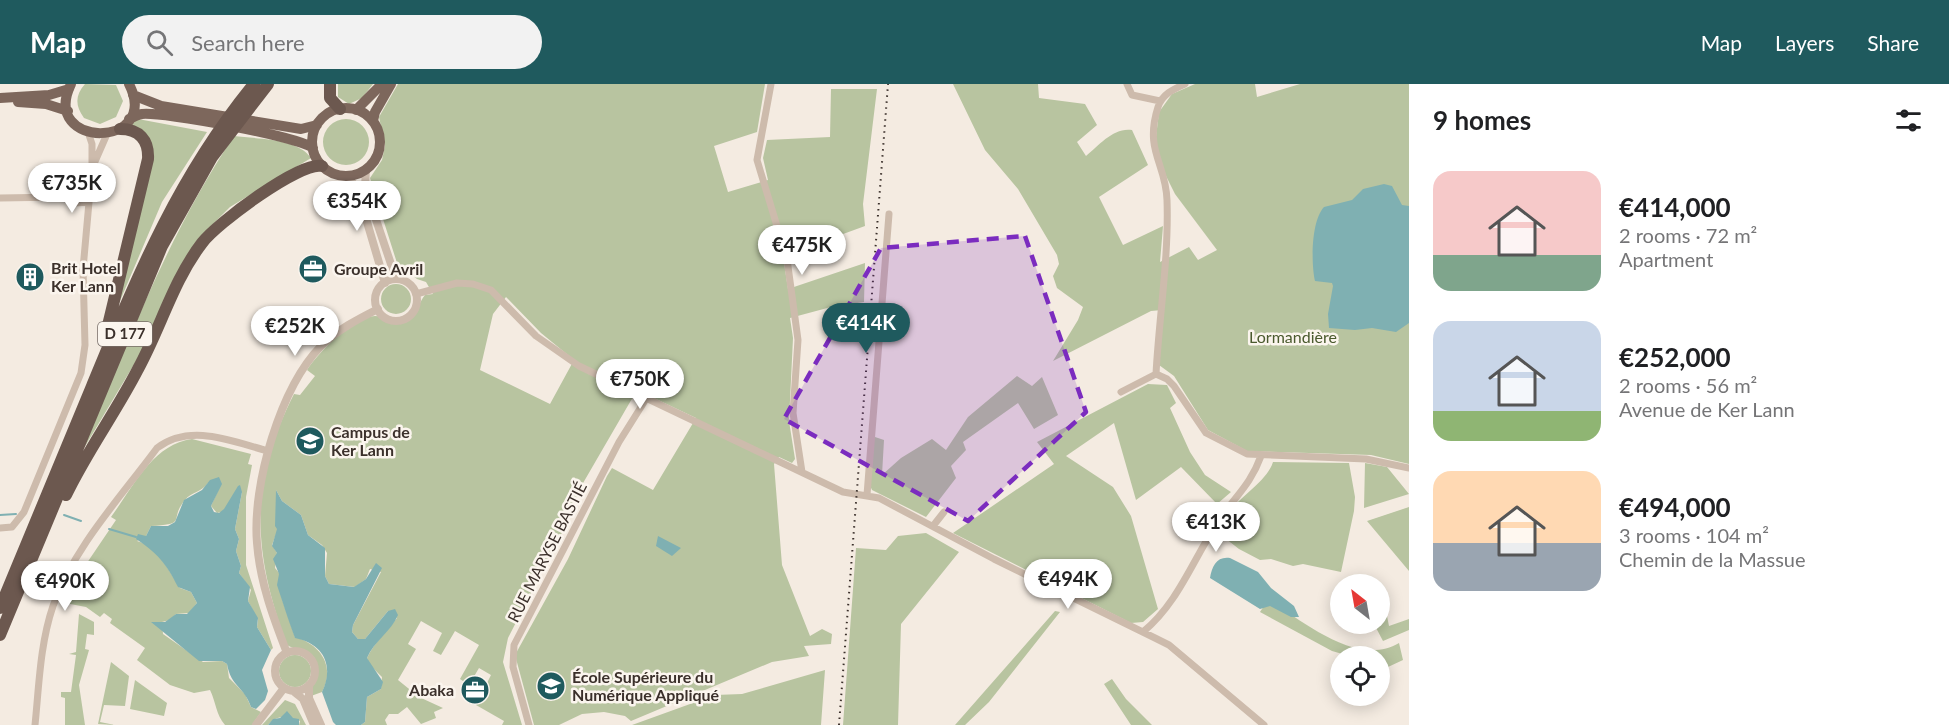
<!DOCTYPE html>
<html lang="en">
<head>
<meta charset="utf-8">
<style>
  :root { --surface:#fff; --page:#f2f2f2; --text:#202124; --muted:#757577; --accent:#1f5a5e }
  body { margin:0; font-family:Lato,sans-serif; background:var(--page); color:var(--text); height:100vh; display:flex; flex-direction:column; font-size:22px; white-space:nowrap }
  * { box-sizing:border-box; margin:0 }
  p { font-size:20px; color:var(--muted) }
  .icon { flex:none; width:33px; height:33px; fill:none; stroke:currentColor; stroke-width:2; stroke-linecap:round; stroke-linejoin:round }
  .map { position:relative; flex:1; overflow:hidden }
  .details { display:flex; flex-direction:column; background:var(--surface); width:540px }
  .details>* { flex:none }
  .needle { width:39px; rotate:329deg }
  .buttons { position:absolute; left:1330px; top:490px; display:grid; gap:12px }
  .buttons a { display:grid; place-items:center; width:60px; height:60px; border-radius:50%; background:var(--surface); box-shadow:0 3px 15px #0003; font-size:30px }
  .price { position:absolute; translate:-50% -51px; padding:0 14px; border-radius:21px; background:#fff; color:#222; font-size:20px; line-height:39px; filter:drop-shadow(0 2px 3px #0008) }
  .price::after { content:''; position:absolute; left:50%; top:36px; width:18px; height:14px; margin-left:-9px; background:inherit; clip-path:polygon(0 0,100% 0,50% 100%) }
  .price.on { background:var(--accent); color:#fff }
  ul { padding:0; list-style:none }
  li { display:flex; align-items:center; gap:18px; height:150px; padding:0 24px }
  li span { display:grid; place-items:center; flex:none; width:168px; height:120px; border-radius:18px; color:#555 }
  li>.icon { margin-inline-start:auto }
  span .icon { width:72px; height:72px; fill:#fffc; stroke-width:1 }
  li b { font-size:26px }
  h2 { display:flex; justify-content:space-between; align-items:center; height:72px; padding:0 24px; font-size:26px }
  header { display:flex; align-items:center; gap:36px; box-sizing:border-box; height:84px; padding:0 30px; background:var(--accent); color:#fff }
  header strong { font-size:28px }
  nav { display:flex; gap:33px; margin-inline-start:auto; font-size:21px }
  .search { width:420px; height:54px; background:var(--page); display:flex; align-items:center; gap:15px; box-sizing:border-box; padding:0 21px; border-radius:33px; color:var(--muted); font-size:22px }
  main { display:flex; flex:1; min-height:0 }
  .map>svg:first-child { display:block }
  .green { fill:#b8c4a0; fill-rule:evenodd }
  .water { fill:#7fb0b2 }
  .lines { fill:none; stroke-linecap:round; stroke-linejoin:round }
  .stream { stroke:#7fb0b2; stroke-width:2 }
  .minor { stroke:#cdbbac; stroke-width:7 }
  .tertiary { stroke:#cdbbac; stroke-width:8 }
  .primary { stroke:#7d675c; stroke-width:10 }
  .trunk { stroke:#6c584f; stroke-width:12 }
  .rail { stroke:#3b302b; stroke-width:2; stroke-dasharray:1.5 4.5; stroke-linecap:butt }
  .marked { fill:#7b2cbf; fill-opacity:0.2; stroke:#7b2cbf; stroke-width:4.5; stroke-dasharray:12 8; stroke-linejoin:round }
  .labels { text-anchor:middle; stroke-width:5; stroke-linejoin:round; paint-order:stroke }
  .shield { fill:#fbf5ee; stroke:#756b66; stroke-width:1.5 }
  .shield-label { font-size:15px; font-weight:bold; fill:#3b302b }
  .poi-label { font-size:16px; font-weight:bold; fill:#3b302b; stroke:#fbf5ee; text-anchor:start }
  .park-label { font-size:16px; fill:#4a5a2e; stroke:#fbf5ee }
  .street-label { font-size:16px; fill:#3b302b; stroke:#fbf5ee }
</style>
</head>
<body>
<header>
<strong>Map</strong>
<div class="search"><svg class="icon" aria-label="search" viewBox="0 0 24 24"><circle cx="10" cy="10" r="6"/><path d="M15 15l6 6"/></svg>Search here</div>
<nav><a>Map</a><a>Layers</a><a>Share</a></nav>
</header>
<main>
<div class="map">
<svg width="1409" height="641" viewBox="0 0 1409 641">
  <rect width="100%" height="100%" fill="#f4ebe1"/>
  <path class="green" d="M 85,0 L 116,1 L 123,17 L 116,33 L 100,40 L 84,34 C 75,22 75,11 85,0 Z
    M 338,0 L 373,0 L 362,14 L 349,20 L 338,13 Z
    M 398,0 L 765,0 L 757,48 L 714,62 L 728,108 L 768,96 L 763,74 L 767,56 L 830,53 L 831,5 L 877,5 L 863,120 L 865,142 L 783,172 L 788,205 L 865,179 L 864,218 L 831,223 L 790,234 L 793,254 L 789,337 L 795,375 L 792,379 L 779,373 L 774,380 L 782,481 L 810,552 L 822,545 L 832,550 L 831,560 L 804,562 L 809,572 L 772,578 L 631,637 L 625,632 L 604,628 L 582,630 L 559,641 L 534,641 L 515,571 L 568,475 L 607,392 L 612,384 L 653,406 L 696,334 L 637,306 L 579,406 L 571,431 L 508,554 L 503,578 L 522,641 L 502,641 L 504,637 L 476,621 L 491,591 L 479,584 L 469,601 L 460,595 L 479,561 L 455,547 L 441,571 L 433,567 L 442,549 L 421,537 L 408,560 L 416,565 L 398,596 L 419,613 L 443,624 L 434,628 L 436,634 L 421,640 L 407,623 L 398,630 L 389,630 L 385,636 L 387,641 L 361,641 L 365,638 L 367,613 L 381,605 L 382,593 L 369,580 L 367,574 C 374,559 387,547 397,534 L 388,527 L 365,555 L 358,555 L 352,548 L 353,541 L 381,488 L 370,485 L 366,495 L 355,503 L 329,500 L 325,492 L 327,469 L 322,461 L 308,451 L 301,431 L 282,417 L 276,406 L 278,445 L 272,461 L 277,469 L 275,484 L 280,490 L 282,515 L 295,553 C 320,560 336,582 322,608 L 311,612 C 312,597 325,579 305,568 C 299,565 293,565 287,561 C 253,469 248,400 294,310 L 300,311 L 315,292 L 307,286 C 318,269 353,232 375,232 C 388,232 396,243 410,234 C 418,228 419,218 425,211 L 433,210 L 426,198 L 417,195 L 397,179 L 370,94 L 382,76 L 385,62 L 379,33 ZM 506,213 L 541,249 L 574,276 L 550,320 L 480,286 L 493,230 Z
    M 953,0 L 1038,0 L 1039,14 L 1085,20 L 1097,41 L 1077,58 L 1086,72 C 1099,61 1114,43 1132,46 L 1148,81 L 1099,113 L 1123,161 L 1163,142 L 1160,178 L 1189,163 L 1198,176 L 1217,166 L 1175,110 L 1162,84 L 1155,61 L 1159,28 L 1172,10 L 1195,0 L 1255,0 L 1257,13 L 1300,0 L 1409,0 L 1409,380 L 1371,371 L 1247,367 L 1208,346 L 1174,292 L 1159,281 L 1162,226 L 1151,227 L 1053,277 L 1078,236 L 1083,223 L 1057,204 L 1053,192 L 1059,180 L 1057,171 L 1018,105 L 985,66 Z
    M 138,35 L 207,48 L 162,118 L 114,231 L 152,69 L 127,41 Z
    M323 58a23 23 0 1 1 46 0a23 23 0 1 1-46 0Z
    M 234,52 C 256,55 298,54 311,74 L 230,123 L 197,156 L 184,176 L 145,262 L 84,364 C 128,257 169,149 234,52 Z
    M381 215a15 15 0 1 1 30 0a15 15 0 1 1-30 0Z
    M 1017,292 L 1032,302 L 1042,293 L 1058,331 L 1034,345 L 1018,319 L 963,358 L 966,366 L 951,382 L 956,394 L 926,433 L 872,406 L 868,397 L 872,352 L 884,356 L 882,391 L 901,374 L 932,355 L 946,366 L 968,333 Z
    M 1148,300 L 1167,301 L 1176,319 L 1170,324 L 1190,368 L 1205,391 L 1231,408 L 1217,420 L 1181,383 L 1136,416 L 1114,339 L 1066,372 L 1113,403 L 1131,432 L 1158,525 L 1143,538 L 1131,539 L 953,449 L 1054,380 L 1037,358 Z
    M 192,355 L 251,370 L 248,380 L 252,381 L 246,413 L 246,481 L 273,564 L 271,566 L 257,543 L 258,536 L 248,517 L 251,506 L 239,489 L 241,482 L 236,467 L 239,455 L 235,445 L 242,408 L 222,428 L 217,429 L 211,422 L 221,400 L 208,399 C 202,408 191,408 185,416 C 168,436 189,440 151,442 L 146,452 L 137,457 C 158,463 169,487 180,504 L 191,508 L 197,519 L 189,529 L 176,530 L 170,536 L 162,538 L 163,550 L 203,578 L 222,577 L 227,580 L 229,594 L 245,610 L 251,623 L 261,628 L 252,641 L 225,641 C 216,631 216,618 210,606 L 194,609 L 170,601 L 137,576 L 145,564 L 110,539 L 112,535 L 104,529 L 100,533 L 86,523 L 65,519 L 72,501 L 116,436 L 111,433 C 133,403 153,360 192,355 Z
    M 1273,378 L 1349,379 L 1355,413 L 1354,427 L 1341,488 L 1303,480 L 1293,482 L 1271,475 L 1260,476 L 1239,465 L 1221,451 C 1219,421 1265,404 1273,378 Z
    M 1365,379 L 1387,383 L 1409,410 L 1364,424 Z
    M 1409,423 L 1409,487 L 1367,437 Z
    M 926,449 L 959,468 L 901,540 L 898,641 L 843,641 L 856,464 L 886,466 L 898,452 Z
    M 1268,516 C 1304,537 1357,584 1399,559 L 1403,576 L 1388,583 L 1380,581 L 1380,573 L 1353,573 L 1332,567 L 1260,528 Z
    M 1380,519 L 1386,527 L 1389,542 L 1409,535 L 1409,546 L 1383,557 L 1374,540 L 1380,540 Z
    M 1055,527 L 1060,528 L 989,618 L 965,641 L 955,641 Z
    M 79,530 L 94,538 L 94,551 L 87,550 L 85,565 L 89,566 L 79,601 L 85,641 L 65,641 L 65,614 L 61,613 L 61,608 L 71,608 L 76,571 L 69,570 L 76,568 Z
    M279 587a16 16 0 1 1 32 0a16 16 0 1 1-32 0Z
    M 111,578 L 129,592 L 125,622 L 104,621 L 100,638 L 115,641 L 98,640 Z
    M 825,586 L 821,641 L 632,641 L 715,611 L 742,610 Z
    M 1112,595 L 1126,615 L 1152,641 L 1131,641 L 1104,600 Z
    M 135,596 L 167,619 L 164,632 L 130,625 Z
    M 285,616 L 295,620 L 306,641 L 299,641 L 300,637 C 288,632 277,630 268,641 L 262,641 Z"/>
  <path class="water" d="M 1384,100 L 1392,102 L 1402,121 L 1409,122 L 1409,239 L 1396,248 L 1372,244 L 1355,246 L 1329,244 L 1328,230 L 1333,202 L 1332,199 L 1315,197 C 1311,179 1311,137 1324,123 L 1352,116 L 1363,105 Z
    M 219,393 L 222,400 L 211,422 L 214,428 L 219,429 L 224,425 L 238,402 L 240,401 L 242,408 L 235,445 L 239,455 L 236,467 L 241,482 L 239,489 L 250,503 L 248,517 L 258,534 L 257,543 L 271,566 L 262,586 L 268,607 L 265,616 L 256,625 L 251,623 C 244,602 231,603 227,580 L 222,577 L 199,577 L 151,538 L 165,538 L 176,530 L 187,530 L 197,519 L 191,508 L 178,503 C 166,479 157,469 136,455 L 138,450 L 146,452 L 151,442 L 168,442 L 175,438 L 184,416 L 202,406 L 210,396 Z
    M 276,406 L 282,417 L 301,431 L 308,451 L 325,464 L 325,492 L 329,500 L 354,503 L 366,495 L 376,479 L 382,484 L 353,541 L 352,548 L 358,555 L 365,555 L 388,527 L 395,525 L 398,531 C 391,548 374,557 367,574 L 383,598 L 381,605 L 367,613 L 365,638 L 361,641 L 336,641 L 333,638 L 322,608 C 334,583 325,560 295,554 C 288,535 283,519 277,501 L 279,490 L 273,475 L 277,469 L 272,462 L 277,445 L 275,442 Z
    M 658,452 L 681,464 L 672,472 L 656,462 Z
    M 1230,474 L 1258,488 L 1271,504 L 1294,522 L 1299,533 L 1291,533 L 1270,522 L 1260,525 L 1210,494 C 1212,482 1217,472 1230,474 Z
    M 287,627 L 293,634 L 299,635 L 299,641 L 268,641 L 273,635 L 280,634 Z"/>
  <g class="lines">
    <path class="stream" d="M 0,431 L 16,430
      M 64,431 L 81,437
      M 109,445 L 136,453"/>
    <path class="minor" d="M 771,0 L 757,76 L 787,175 L 798,256 L 793,329 L 802,388
      M 1127,0 L 1132,11 L 1160,17
      M 1185,0 C 1174,5 1162,10 1158,23 C 1144,67 1166,79 1167,116 C 1169,174 1159,233 1156,290 L 1167,295 L 1174,302 L 1206,349 L 1247,370 L 1366,375 L 1409,384
      M 93,82 L 107,50
      M 62,113 L 75,119 L 89,118
      M 0,114 L 62,113 L 73,106 L 90,101
      M 416,210 L 457,199 L 473,200 L 491,206 L 536,252 L 579,282 L 843,408 L 879,414 L 994,475 L 1155,554 L 1169,561 L 1264,641
      M 1121,308 L 1156,290
      M 867,411 L 889,130
      M 933,442 L 944,428
      M 0,444 L 12,443 L 24,428 L 81,289 L 85,261 L 83,185 L 92,85 L 92,60 L 88,48
      M 1143,548 C 1179,518 1193,475 1218,438 C 1235,412 1250,402 1261,372
      M 35,641 C 39,602 40,560 53,522 C 74,463 120,414 157,364 C 190,339 231,357 268,367
      M 529,641 L 513,583 L 514,561 L 619,358 L 646,315"/>
    <path class="tertiary" d="M 366,85 L 365,103 L 396,195
      M 347,92 L 357,104 L 385,199
      M375 216a21 21 0 1 1 42 0a21 21 0 1 1-42 0Z
      M275 587a20 20 0 1 1 40 0a20 20 0 1 1-40 0Z
      M 287,569 C 273,533 260,498 257,459 C 252,401 280,304 321,262 C 337,246 358,235 378,225
      M 309,601 L 309,614 L 321,641
      M 293,607 L 303,615 L 314,641
      M 256,641 L 284,604"/>
    <path class="primary" d="M 71,0 C 39,66 162,65 129,0
      M 133,11 L 161,22 L 301,45 L 317,41
      M 0,14 L 49,11 L 69,5
      M 18,18 L 46,20 L 68,27
      M312 58a34 34 0 1 1 68 0a34 34 0 1 1-68 0Z
      M 356,26 L 382,0
      M 129,35 C 133,33 137,31 142,30 C 164,28 297,52 313,64
      M 373,37 L 375,28 L 391,0"/>
    <path class="trunk" d="M 330,0 L 330,14 L 340,25
      M 105,254 L 148,75 C 149,56 139,45 120,45
      M 66,411 C 87,367 116,328 138,285 C 161,243 173,197 202,159 C 216,140 300,77 322,82
      M 0,524 C 30,450 61,376 92,302 C 138,191 177,94 254,0
      M 0,551 L 162,162 L 212,73 L 268,0"/>
    <path class="rail" d="M 839,641 L 888,0"/>
  </g>
  <path class="marked" d="M 1025,152 L 1086,328 L 968,437 L 784,335 L 881,164 Z"/>
  <defs>
    <g id="office-disc" transform="scale(1.5)"><circle r="9.5" fill="#1f5a5e" stroke="#fbf5ee"/><path d="M-6-3h4V-5.5h4V-3h4V5H-6ZM-1-4.5V-3h2v-1.5ZM-6 0V1H6V0Z" fill="#fff"/></g>
    <g id="building-disc" transform="scale(1.5)"><circle r="9.5" fill="#1f5a5e" stroke="#fbf5ee"/><path d="M-4-6H4V6H1V3H-1V6H-4ZM-2.5-4.3h1.7v1.8h-1.7ZM.8-4.3h1.7v1.8H.8ZM-2.5-1h1.7V.8h-1.7ZM.8-1h1.7V.8H.8Z" fill="#fff"/></g>
    <g id="university-disc" transform="scale(1.5)"><circle r="9.5" fill="#1f5a5e" stroke="#fbf5ee"/><path d="M0-5L7-2L0 1L-7-2ZM-4 1L0 2.5L4 1V4Q0 6-4 4Z" fill="#fff"/></g>
  </defs>
  <g fill-rule="evenodd">
    <use href="#office-disc" x="313" y="185"/>
    <use href="#building-disc" x="30" y="193"/>
    <use href="#university-disc" x="310" y="357"/>
    <use href="#university-disc" x="551" y="602"/>
    <use href="#office-disc" x="475" y="606"/>
  </g>
  <g class="labels">
    <rect class="shield" x="98" y="238" width="54" height="24" rx="4.5"/>
    <g class="shield-label">
      <text x="125" y="255">D 177</text>
    </g>
    <g class="poi-label">
      <text x="51" y="190">Brit Hotel<tspan x="51" dy="18">Ker Lann</tspan></text>
      <text x="334" y="191">Groupe Avril</text>
      <text x="331" y="354">Campus de<tspan x="331" dy="18">Ker Lann</tspan></text>
      <text x="572" y="599">École Supérieure du<tspan x="572" dy="18">Numérique Appliqué</tspan></text>
      <text x="454" y="612" text-anchor="end">Abaka</text>
    </g>
    <g class="park-label">
      <text x="1293" y="259">Lormandière</text>
    </g>
    <g class="street-label">
      <text transform="translate(547 468) rotate(-63)" y="6">RUE MARYSE BASTIÉ</text>
    </g>
  </g>
</svg>
<div class="buttons">
<a><svg class="needle" viewBox="-14 -14 28 28"><path d="M0-13l5 13h-10z" fill="#e53935"/><path d="M0 13l5-13h-10z" fill="#757577"/></svg></a>
<a><svg class="icon" aria-label="locate" viewBox="0 0 24 24"><circle cx="12" cy="12" r="6"/><path d="M12 2v4M12 18v4M2 12h4M18 12h4"/></svg></a>
</div>
<b class="price" style="left:72px;top:130px">€735K</b>
<b class="price" style="left:357px;top:148px">€354K</b>
<b class="price" style="left:802px;top:192px">€475K</b>
<b class="price on" style="left:866px;top:270px">€414K</b>
<b class="price" style="left:295px;top:273px">€252K</b>
<b class="price" style="left:640px;top:326px">€750K</b>
<b class="price" style="left:1216px;top:469px">€413K</b>
<b class="price" style="left:1068px;top:526px">€494K</b>
<b class="price" style="left:65px;top:528px">€490K</b>
</div>
<section class="details">
<h2>9 homes<svg class="icon" aria-label="filters" viewBox="0 0 24 24"><path d="M4 7h16M4 17h16"/><circle cx="9" cy="7" r="2"/><circle cx="15" cy="17" r="2"/></svg></h2>
<ul>
<li><span style="background:linear-gradient(#f6c9c9 70%,#7fa58c 0)"><svg class="icon" aria-label="home" viewBox="0 0 24 24"><path d="M3 11l9-7 9 7M6 9v11h12V9"/></svg></span><div><b>€414,000</b><p>2 rooms · 72 m²</p><p>Apartment</p></div></li>
<li><span style="background:linear-gradient(#c9d6e8 75%,#8fb573 0)"><svg class="icon" aria-label="home" viewBox="0 0 24 24"><path d="M3 11l9-7 9 7M6 9v11h12V9"/></svg></span><div><b>€252,000</b><p>2 rooms · 56 m²</p><p>Avenue de Ker Lann</p></div></li>
<li><span style="background:linear-gradient(#ffd9b3 60%,#9aa5b1 0)"><svg class="icon" aria-label="home" viewBox="0 0 24 24"><path d="M3 11l9-7 9 7M6 9v11h12V9"/></svg></span><div><b>€494,000</b><p>3 rooms · 104 m²</p><p>Chemin de la Massue</p></div></li>
</ul>
</section>
</main>
</body>
</html>
